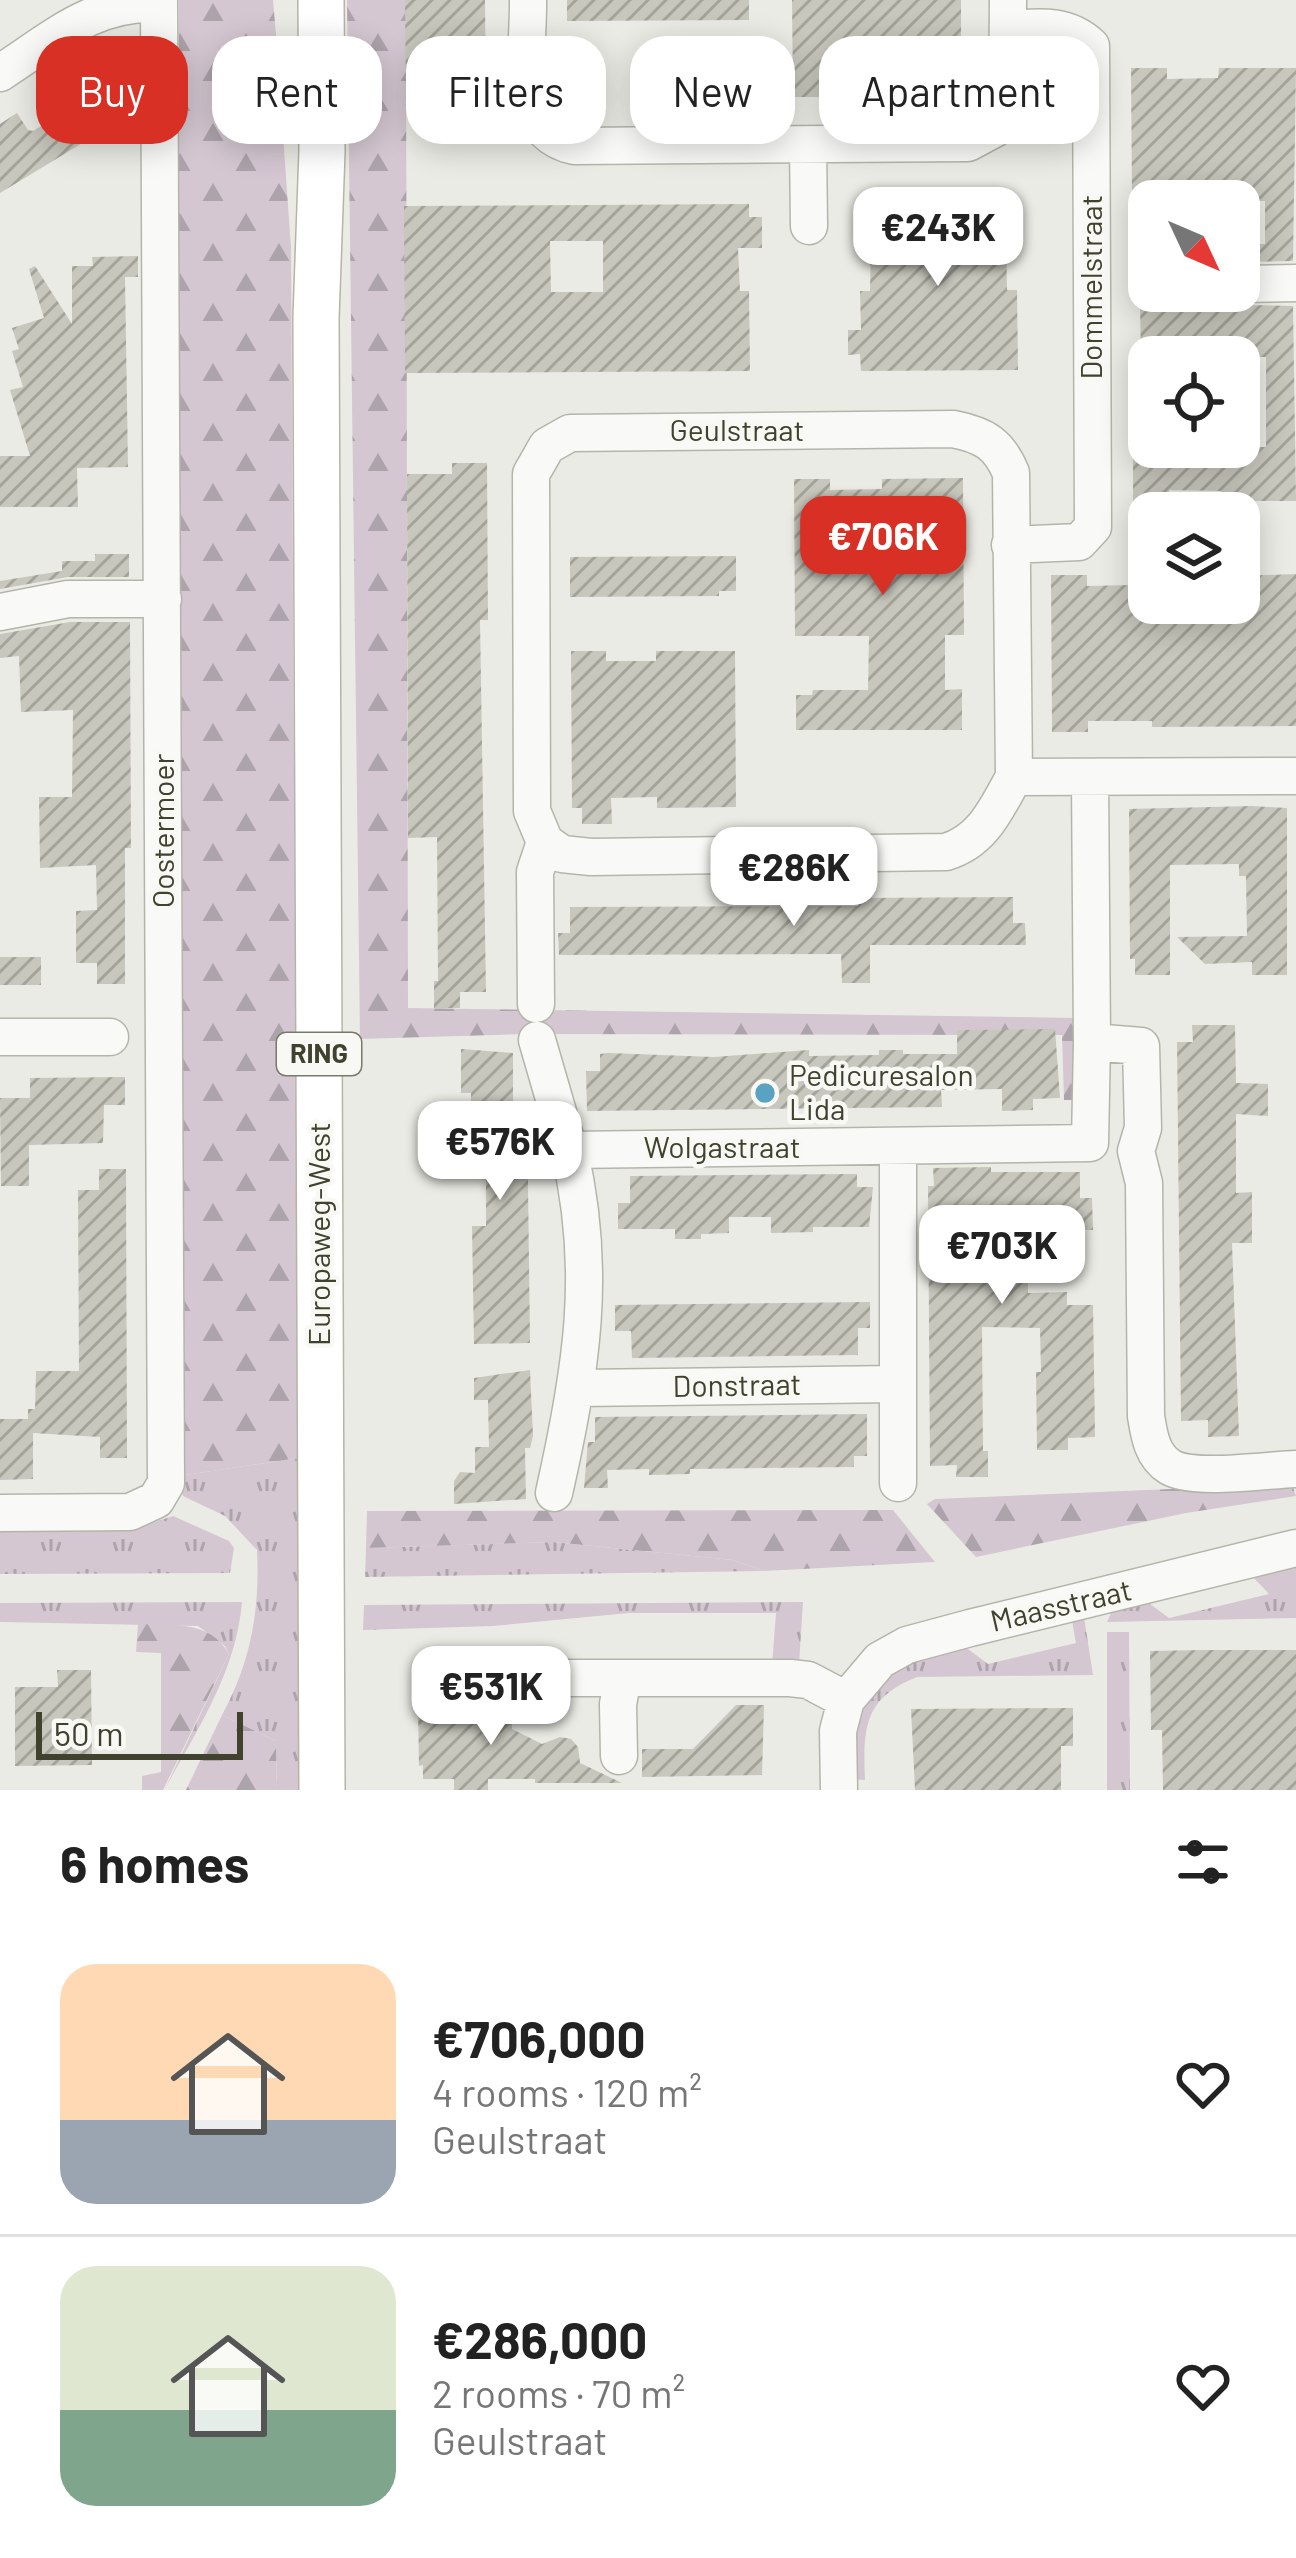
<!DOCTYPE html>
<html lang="en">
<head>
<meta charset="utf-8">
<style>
  :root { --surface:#fff; --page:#f2f2f2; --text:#222; --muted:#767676; --line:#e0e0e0; --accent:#d93025 }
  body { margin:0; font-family:Barlow,sans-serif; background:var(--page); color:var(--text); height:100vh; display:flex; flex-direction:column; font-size:45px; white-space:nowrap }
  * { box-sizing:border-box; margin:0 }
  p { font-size:39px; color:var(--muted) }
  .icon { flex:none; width:66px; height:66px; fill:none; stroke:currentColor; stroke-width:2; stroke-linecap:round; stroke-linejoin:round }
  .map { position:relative; height:1790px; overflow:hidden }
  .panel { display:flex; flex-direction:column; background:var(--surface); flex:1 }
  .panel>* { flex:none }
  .banner { position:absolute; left:36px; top:36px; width:1224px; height:108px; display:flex; gap:24px }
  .needle { width:78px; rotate:134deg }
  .tools { position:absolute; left:1128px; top:180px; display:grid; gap:24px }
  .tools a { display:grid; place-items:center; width:132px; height:132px; border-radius:24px; background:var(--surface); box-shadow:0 6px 30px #0003; font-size:60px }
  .scale { position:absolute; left:36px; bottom:30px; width:207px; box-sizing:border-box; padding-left:12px; border:6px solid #40422e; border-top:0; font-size:33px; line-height:42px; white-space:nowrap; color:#40422e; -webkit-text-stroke:9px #f8f8f5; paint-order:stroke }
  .price { position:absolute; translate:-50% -102px; padding:0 27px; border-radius:24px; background:#fff; color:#222; font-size:39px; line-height:78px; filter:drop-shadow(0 3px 6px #0008) }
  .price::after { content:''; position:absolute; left:50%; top:72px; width:36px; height:27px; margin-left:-18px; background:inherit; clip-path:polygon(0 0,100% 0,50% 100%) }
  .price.current { background:var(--accent); color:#fff }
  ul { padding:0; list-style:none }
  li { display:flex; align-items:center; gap:36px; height:300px; padding:0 60px }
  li+li { border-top:3px solid var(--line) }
  li span { display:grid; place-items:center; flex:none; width:336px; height:240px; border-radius:36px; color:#555 }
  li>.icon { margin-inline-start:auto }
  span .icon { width:144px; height:144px; fill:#fffc; stroke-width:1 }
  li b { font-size:51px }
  h2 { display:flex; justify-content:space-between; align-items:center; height:144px; padding:0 60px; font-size:51px }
  .chip { padding:0 42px; border-radius:36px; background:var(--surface); box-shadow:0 6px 30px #0003; font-size:42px; line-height:108px }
  .chip.current { background:var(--accent); color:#fff }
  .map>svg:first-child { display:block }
  .grass { fill:url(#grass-tufts) }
  .forest { fill:url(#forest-firs) }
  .building { fill:url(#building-hatch); fill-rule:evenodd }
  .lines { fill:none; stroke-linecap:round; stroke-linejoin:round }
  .minor-casing { stroke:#b4b5aa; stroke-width:39 }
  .major-casing { stroke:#b5b5a5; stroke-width:48 }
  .minor { stroke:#f9faf7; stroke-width:36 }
  .major { stroke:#fff; stroke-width:45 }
  .poi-dot { fill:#59a2c1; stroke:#f8f8f5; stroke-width:4.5 }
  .labels { text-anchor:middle; stroke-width:9; stroke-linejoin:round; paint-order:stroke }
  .shield { fill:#f8f8f5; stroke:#77796a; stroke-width:3 }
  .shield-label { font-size:27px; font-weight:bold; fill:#40422e }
  .street-label { font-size:30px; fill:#40422e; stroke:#f8f8f5 }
  .poi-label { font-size:30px; fill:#40422e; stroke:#f8f8f5; text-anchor:start }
</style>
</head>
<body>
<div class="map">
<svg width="1296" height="1790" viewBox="0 0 1296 1790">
  <defs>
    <pattern id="grass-tufts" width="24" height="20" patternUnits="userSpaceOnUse" patternTransform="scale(3)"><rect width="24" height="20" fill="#d4c7d1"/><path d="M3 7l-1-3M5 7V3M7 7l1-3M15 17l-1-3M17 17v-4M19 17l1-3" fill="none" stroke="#ada3aa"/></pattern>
    <pattern id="forest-firs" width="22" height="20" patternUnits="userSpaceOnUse" patternTransform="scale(3)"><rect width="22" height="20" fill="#d4c7d1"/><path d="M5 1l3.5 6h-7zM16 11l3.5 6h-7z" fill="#ada3aa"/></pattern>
    <pattern id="building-hatch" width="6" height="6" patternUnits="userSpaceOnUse" patternTransform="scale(3)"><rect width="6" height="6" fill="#c7c7bd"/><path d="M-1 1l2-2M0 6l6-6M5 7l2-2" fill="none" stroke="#a3a39a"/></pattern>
  </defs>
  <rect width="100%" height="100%" fill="#ebebe5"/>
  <path class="grass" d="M 298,1458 L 305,1790 L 277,1790 L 276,1741 L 222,1715 C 251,1662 260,1610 257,1550 L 225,1516 L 183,1496 L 179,1476 Z
    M 173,1516 L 229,1541 L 234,1548 L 230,1573 L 0,1574 L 0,1528 L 143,1526 Z
    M 553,1542 L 733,1560 L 764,1571 L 365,1577 L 366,1548 Z
    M 1296,1566 L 1296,1618 L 1107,1622 L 1112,1611 L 1146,1601 L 1169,1618 L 1269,1594 L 1251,1575 Z
    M 242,1602 C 236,1672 198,1728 165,1789 L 229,1654 L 225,1646 L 198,1626 L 0,1622 L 0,1603 Z
    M 803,1602 L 799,1664 L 772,1665 L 776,1613 L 629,1613 L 493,1626 L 363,1630 L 364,1605 Z
    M 1084,1617 L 1093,1675 L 917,1677 C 863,1698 863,1730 865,1780 L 852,1779 C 853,1760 852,1739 856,1720 C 866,1671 923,1658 964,1646 L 988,1664 L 1076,1643 L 1072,1621 Z
    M 1107,1632 L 1129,1632 L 1130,1790 L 1107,1790 Z"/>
  <path class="forest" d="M 179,0 L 273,0 L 276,35 L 291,248 L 298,1458 L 179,1476 Z
    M 347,0 L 406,0 L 408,1008 L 1078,1018 L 1079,1100 L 1064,1100 L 1062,1035 L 527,1034 L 360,1039 Z
    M 1292,1484 L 1296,1496 L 1186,1513 L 976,1557 L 927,1504 L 935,1499 Z
    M 893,1510 L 935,1562 L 764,1571 L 733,1560 L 553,1542 L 366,1548 L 367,1511 Z
    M 138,1624 C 172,1625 210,1620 229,1654 L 163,1790 L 142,1790 L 142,1776 L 161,1772 L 161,1653 L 136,1652 Z
    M 222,1715 L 276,1741 L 277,1790 L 186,1790 Z"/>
  <path class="building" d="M 405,0 L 485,0 L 486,115 L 450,116 L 450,105 L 406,106 Z
    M 567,0 L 749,0 L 749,20 L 567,21 Z
    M 792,0 L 961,0 L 961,96 L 880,96 L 880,86 L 828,86 L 828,97 L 793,97 Z
    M 121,47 L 122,90 L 116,90 L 116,117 L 86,70 Z
    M 1131,68 L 1167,68 L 1167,79 L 1218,78 L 1219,68 L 1296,68 L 1293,261 L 1239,262 L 1239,244 L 1265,244 L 1265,201 L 1132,201 Z
    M 95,93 L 94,136 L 0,193 L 0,124 L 17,113 L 28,130 L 33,131 Z
    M 1016,203 L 1017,239 L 1006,239 L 1007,290 L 1017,290 L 1018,370 L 861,371 L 860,354 L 848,355 L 848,330 L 861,330 L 860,291 L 870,291 L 871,240 L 860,240 L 860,204 Z
    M 749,204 L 749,217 L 762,217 L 762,248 L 738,248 L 740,291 L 749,291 L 750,371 L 405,373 L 404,206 ZM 550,241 L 603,241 L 603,292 L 551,292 Z
    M 138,256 L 138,277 L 125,277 L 128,467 L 77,468 L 78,507 L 0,507 L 0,456 L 30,456 L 10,390 L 23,387 L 12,351 L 19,349 L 12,328 L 44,318 L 29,269 L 35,266 L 72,324 L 72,266 L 93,266 L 92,257 Z
    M 1140,303 L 1293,306 L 1296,501 L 1221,501 L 1221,491 L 1169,490 L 1169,502 L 1133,502 L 1133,447 L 1169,447 L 1169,459 L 1221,458 L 1220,447 L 1266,447 L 1266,357 L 1141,357 Z
    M 452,463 L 487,463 L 488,620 L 480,620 L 486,992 L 460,992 L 460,1008 L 434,1008 L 434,981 L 438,981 L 437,837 L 408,838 L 407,474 L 452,474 Z
    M 963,478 L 964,635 L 945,635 L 945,690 L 962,689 L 962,730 L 796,730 L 796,695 L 812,695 L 813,690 L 868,690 L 869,636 L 795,636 L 794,479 L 830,479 L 830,490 L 882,489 L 882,479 Z
    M 95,554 L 129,554 L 129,577 L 68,577 L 0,589 L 0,581 L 62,571 L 62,561 L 95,561 Z
    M 736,556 L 736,591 L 719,591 L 719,596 L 570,597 L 570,557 Z
    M 1296,574 L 1296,726 L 1152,727 L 1152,721 L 1088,721 L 1088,732 L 1052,732 L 1051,575 L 1087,575 L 1087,586 L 1132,585 L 1132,603 L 1239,603 L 1239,576 Z
    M 70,622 L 130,622 L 131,848 L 125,848 L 125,984 L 97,984 L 97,963 L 76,963 L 76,911 L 97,910 L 96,865 L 40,868 L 39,797 L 72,797 L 73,710 L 21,712 L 19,656 L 0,658 L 0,634 Z
    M 571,651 L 606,651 L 606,661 L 656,661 L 656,651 L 735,651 L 736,807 L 657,808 L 657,797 L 611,798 L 612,824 L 582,824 L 582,808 L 572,808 Z
    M 1252,806 L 1287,808 L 1287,975 L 1252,975 L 1252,962 L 1205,964 L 1177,937 L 1247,936 L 1246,876 L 1239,876 L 1239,864 L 1170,865 L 1170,975 L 1135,975 L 1135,959 L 1130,959 L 1129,809 Z
    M 1013,897 L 1013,923 L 1025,923 L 1026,945 L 870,945 L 870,983 L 842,983 L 841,954 L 559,955 L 558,933 L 570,933 L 570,907 L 858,906 L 858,898 Z
    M 0,957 L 41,957 L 41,985 L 0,985 Z
    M 1192,1025 L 1235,1025 L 1236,1083 L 1268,1084 L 1268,1116 L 1236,1114 L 1236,1193 L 1252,1192 L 1252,1243 L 1232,1243 L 1239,1436 L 1208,1437 L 1208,1420 L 1181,1421 L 1177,1042 L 1193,1042 Z
    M 1055,1029 L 1060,1098 L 1033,1099 L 1033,1110 L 1002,1111 L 1002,1089 L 941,1090 L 942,1107 L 587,1111 L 586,1071 L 600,1071 L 600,1054 L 608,1053 L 714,1057 L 809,1050 L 809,1056 L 879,1055 L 879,1050 L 903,1050 L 903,1054 L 957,1054 L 957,1030 Z
    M 461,1049 L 513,1053 L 513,1104 L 527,1104 L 530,1343 L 474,1344 L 472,1226 L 486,1226 L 486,1179 L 472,1179 L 472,1153 L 485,1153 L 485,1106 L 471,1106 L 471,1093 L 461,1093 Z
    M 125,1077 L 125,1105 L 104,1105 L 103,1143 L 29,1145 L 29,1186 L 1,1186 L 0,1098 L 30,1098 L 30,1078 Z
    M 991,1167 L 991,1172 L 1080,1172 L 1080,1198 L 1092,1198 L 1093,1230 L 1042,1230 L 1042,1235 L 1027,1235 L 1028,1293 L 1067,1292 L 1067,1305 L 1093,1305 L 1095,1437 L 1068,1438 L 1068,1450 L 1037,1450 L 1036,1372 L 1041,1372 L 1040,1328 L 982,1327 L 983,1451 L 988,1451 L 988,1477 L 956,1477 L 957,1465 L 930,1466 L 928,1186 L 934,1186 L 933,1168 Z
    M 99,1169 L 126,1169 L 127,1458 L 100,1458 L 100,1437 L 33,1433 L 33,1479 L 0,1480 L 0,1419 L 28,1419 L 28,1409 L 35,1409 L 36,1371 L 79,1371 L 78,1190 L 99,1190 Z
    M 857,1174 L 857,1187 L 873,1187 L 869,1227 L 813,1227 L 813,1232 L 771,1233 L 771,1217 L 729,1217 L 729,1233 L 701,1234 L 701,1239 L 675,1239 L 675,1229 L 618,1229 L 618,1203 L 630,1203 L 630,1176 Z
    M 870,1302 L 870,1328 L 858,1328 L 858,1355 L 632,1358 L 631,1331 L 615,1331 L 615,1305 Z
    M 530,1370 L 533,1436 L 530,1448 L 525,1448 L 526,1499 L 454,1504 L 454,1481 L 460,1472 L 475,1473 L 475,1447 L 489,1447 L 488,1400 L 474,1400 L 474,1378 Z
    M 867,1414 L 867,1456 L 854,1456 L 854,1467 L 690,1469 L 690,1474 L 649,1475 L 649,1469 L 607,1470 L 608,1488 L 584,1488 L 588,1442 L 595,1442 L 595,1417 Z
    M 1204,1650 L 1296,1650 L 1296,1790 L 1163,1790 L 1162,1730 L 1151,1730 L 1150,1651 Z
    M 57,1670 L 91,1670 L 92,1765 L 15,1766 L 15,1687 L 58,1687 Z
    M 423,1684 L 471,1708 L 512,1708 L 512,1729 L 542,1744 L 560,1737 L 571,1739 L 578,1747 L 580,1763 L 622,1783 L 535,1783 L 535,1779 L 488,1779 L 488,1790 L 454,1790 L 454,1779 L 423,1779 L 423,1765 L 419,1766 L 418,1708 L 423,1708 Z
    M 736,1705 L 764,1705 L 762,1775 L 642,1777 L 642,1749 L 693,1749 Z
    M 1073,1708 L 1073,1746 L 1061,1746 L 1061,1790 L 915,1790 L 911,1709 Z"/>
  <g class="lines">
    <g class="minor-casing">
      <path id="minor" d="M 528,0 C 529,52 511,132 574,146 L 968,143 L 996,128 L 1007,111 L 1008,0
        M 1008,29 C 1039,27 1067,23 1091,46 L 1093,527 L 1079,542 L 1010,545
        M 0,73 C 53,39 93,1 159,4
        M 808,145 L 809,226
        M 1239,284 L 1296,283
        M 0,612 L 68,599 L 163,599
        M 1090,777 L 1092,1042
        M 545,842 L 532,811 L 531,474 L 547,446 L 570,433 L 953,429 C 984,435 999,444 1011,473 L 1014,777
        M 536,1004 L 535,872 L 545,842 L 562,854 L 591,857 L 946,852 C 983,841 996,809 1014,777 L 1296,776
        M 0,1037 L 110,1037
        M 537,1040 L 569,1150 L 1090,1143 L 1092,1042 L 1141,1046 L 1143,1128 L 1136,1151 L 1144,1183 L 1146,1416 C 1149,1435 1152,1456 1170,1467 C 1194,1481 1266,1470 1296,1469
        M 898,1147 L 898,1483
        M 578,1388 L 897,1384
        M 554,1493 C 581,1373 598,1271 569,1150
        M 0,1513 L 130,1512 L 156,1500 L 166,1483 L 159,0
        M 542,1678 L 790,1678 L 808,1680 L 846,1700
        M 619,1756 L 618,1704 L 623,1678
        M 839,1790 L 838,1731 L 846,1700 L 880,1660 L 907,1645 L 970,1628 L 1296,1548"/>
    </g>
    <g class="major-casing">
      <path id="major" d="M 321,0 L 322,151 L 316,318 L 322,1790"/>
    </g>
    <use href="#minor" class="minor"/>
    <use href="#major" class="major"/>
  </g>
  <circle class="poi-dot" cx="765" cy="1093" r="12"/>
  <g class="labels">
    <rect class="shield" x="277" y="1033" width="84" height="42" rx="9"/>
    <g class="shield-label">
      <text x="319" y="1063">RING</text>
    </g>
    <g class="street-label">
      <text transform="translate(1092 287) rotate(-90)" y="10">Dommelstraat</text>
      <text x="737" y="441">Geulstraat</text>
      <text transform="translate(164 831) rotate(-90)" y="10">Oostermoer</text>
      <text x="722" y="1158">Wolgastraat</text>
      <text transform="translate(320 1234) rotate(-90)" y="10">Europaweg-West</text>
      <text transform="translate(737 1386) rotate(-1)" y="10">Donstraat</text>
      <text transform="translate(1061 1606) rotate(-13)" y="10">Maasstraat</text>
    </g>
    <g class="poi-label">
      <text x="789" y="1086">Pedicuresalon<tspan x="789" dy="34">Lida</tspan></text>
    </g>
  </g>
</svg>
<div class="tools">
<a><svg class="needle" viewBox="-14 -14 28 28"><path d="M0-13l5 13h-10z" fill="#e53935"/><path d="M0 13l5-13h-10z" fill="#767676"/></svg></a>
<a><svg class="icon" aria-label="locate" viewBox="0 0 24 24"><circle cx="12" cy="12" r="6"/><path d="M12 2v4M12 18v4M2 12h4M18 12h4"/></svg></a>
<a><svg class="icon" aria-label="layers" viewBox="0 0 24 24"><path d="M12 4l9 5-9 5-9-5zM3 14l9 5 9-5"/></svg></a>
</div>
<div class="scale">50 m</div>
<b class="price" style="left:938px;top:289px">€243K</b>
<b class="price current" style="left:883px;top:598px">€706K</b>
<b class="price" style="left:794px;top:929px">€286K</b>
<b class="price" style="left:500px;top:1203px">€576K</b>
<b class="price" style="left:1002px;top:1307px">€703K</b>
<b class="price" style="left:491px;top:1748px">€531K</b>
<div class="banner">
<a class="chip current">Buy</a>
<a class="chip">Rent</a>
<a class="chip">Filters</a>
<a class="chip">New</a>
<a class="chip">Apartment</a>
</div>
</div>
<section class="panel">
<h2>6 homes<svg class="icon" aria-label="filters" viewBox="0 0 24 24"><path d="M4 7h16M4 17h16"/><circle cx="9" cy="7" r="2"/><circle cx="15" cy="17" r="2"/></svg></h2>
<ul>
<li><span style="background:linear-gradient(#ffd9b3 65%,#9aa5b1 0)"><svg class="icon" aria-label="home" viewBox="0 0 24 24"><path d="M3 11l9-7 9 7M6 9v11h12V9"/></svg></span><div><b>€706,000</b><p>4 rooms · 120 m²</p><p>Geulstraat</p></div><svg class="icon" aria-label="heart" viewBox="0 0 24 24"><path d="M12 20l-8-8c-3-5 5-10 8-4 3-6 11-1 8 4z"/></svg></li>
<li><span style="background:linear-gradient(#dfe7d0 60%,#7fa58c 0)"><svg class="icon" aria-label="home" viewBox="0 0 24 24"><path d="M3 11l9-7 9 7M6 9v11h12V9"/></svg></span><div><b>€286,000</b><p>2 rooms · 70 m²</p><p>Geulstraat</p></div><svg class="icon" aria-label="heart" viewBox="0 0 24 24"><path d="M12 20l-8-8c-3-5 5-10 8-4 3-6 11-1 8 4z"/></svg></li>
</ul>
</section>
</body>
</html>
